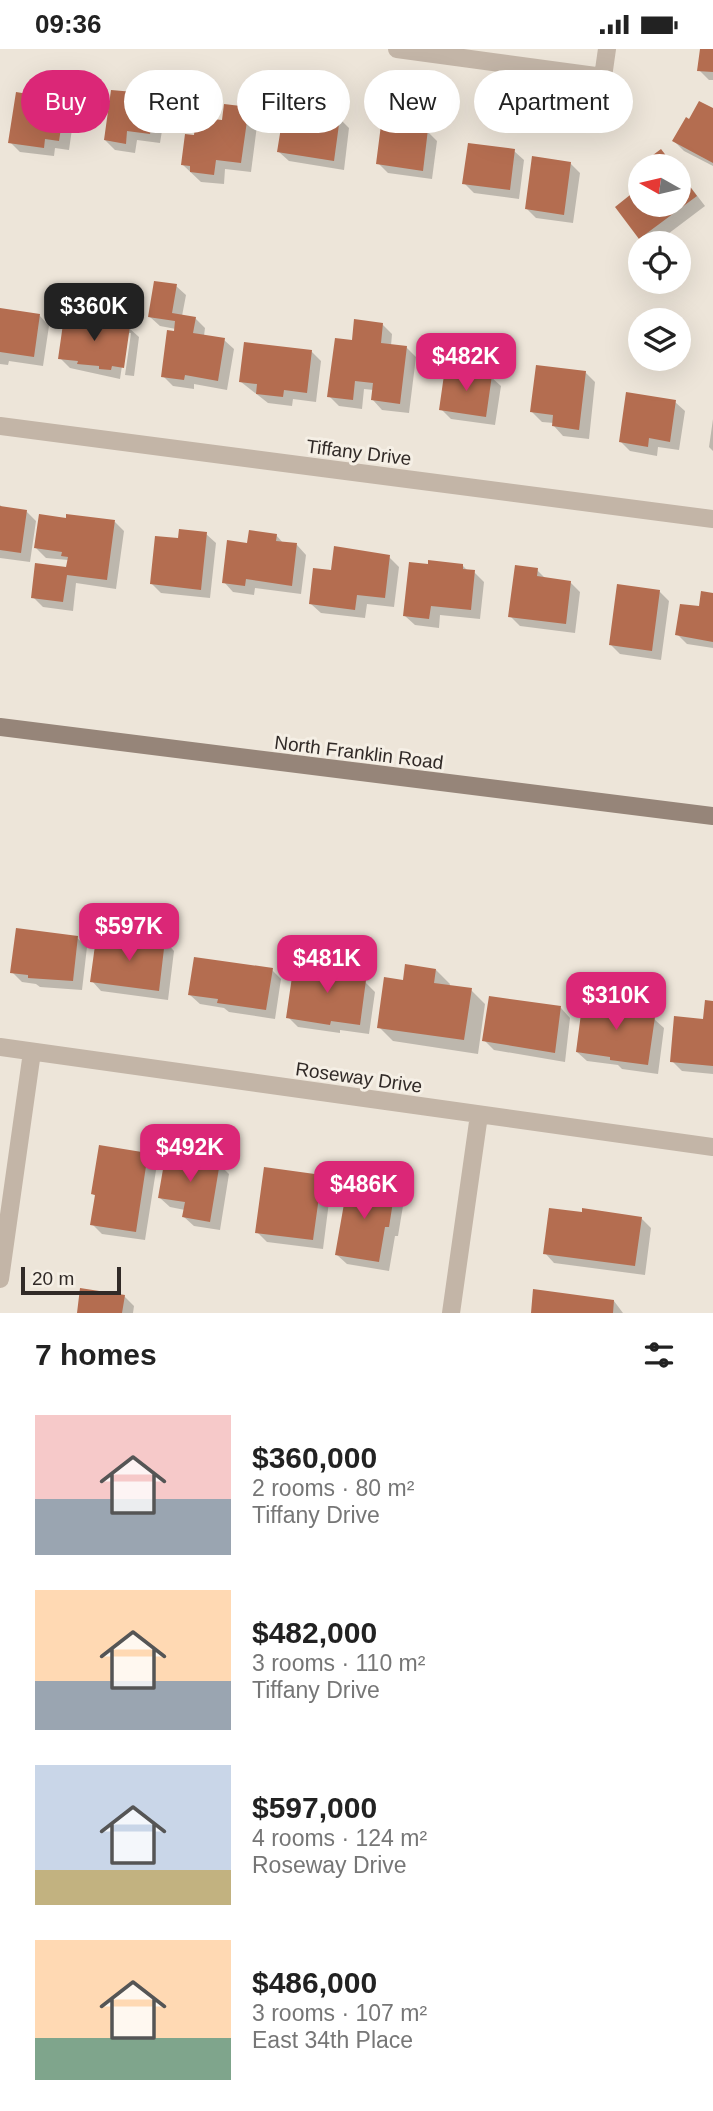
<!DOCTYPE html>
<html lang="en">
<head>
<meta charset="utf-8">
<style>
  :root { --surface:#fff; --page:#f6f6f6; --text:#222; --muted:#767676; --accent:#db2777 }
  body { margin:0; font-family:Helvetica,sans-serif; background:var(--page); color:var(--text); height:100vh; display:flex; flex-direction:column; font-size:26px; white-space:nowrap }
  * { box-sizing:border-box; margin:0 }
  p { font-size:23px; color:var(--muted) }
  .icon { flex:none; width:38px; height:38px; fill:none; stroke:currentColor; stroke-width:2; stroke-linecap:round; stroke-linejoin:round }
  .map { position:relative; height:1264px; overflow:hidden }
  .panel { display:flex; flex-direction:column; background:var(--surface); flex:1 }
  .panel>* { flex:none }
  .top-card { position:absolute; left:21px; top:21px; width:672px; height:63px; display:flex; gap:14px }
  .needle { width:46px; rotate:278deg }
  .tools { position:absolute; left:628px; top:105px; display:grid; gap:14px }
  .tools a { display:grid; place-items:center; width:63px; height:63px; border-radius:50%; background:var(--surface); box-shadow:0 7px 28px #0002; font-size:35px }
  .scale { position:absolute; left:21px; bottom:18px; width:100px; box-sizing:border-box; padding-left:7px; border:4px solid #312a27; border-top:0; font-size:19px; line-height:24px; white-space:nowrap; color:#312a27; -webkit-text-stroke:5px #f5efe5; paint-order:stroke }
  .price { position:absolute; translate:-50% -60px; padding:0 16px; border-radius:14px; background:var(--accent); color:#fff; font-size:23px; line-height:46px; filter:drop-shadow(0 2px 4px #0008) }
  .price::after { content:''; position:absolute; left:50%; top:42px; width:21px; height:16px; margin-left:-10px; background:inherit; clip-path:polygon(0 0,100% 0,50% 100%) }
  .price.on { background:#222; color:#fff }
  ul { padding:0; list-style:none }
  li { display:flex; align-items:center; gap:21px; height:175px; padding:0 35px }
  li span { display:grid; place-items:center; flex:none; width:196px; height:140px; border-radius:0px; color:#555 }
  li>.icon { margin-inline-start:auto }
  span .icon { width:84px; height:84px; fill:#fffc; stroke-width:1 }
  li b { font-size:30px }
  h2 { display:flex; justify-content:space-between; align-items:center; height:84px; padding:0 35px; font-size:30px }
  .pill { padding:0 24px; border-radius:32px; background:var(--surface); box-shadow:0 7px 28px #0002; font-size:24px; line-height:63px }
  .pill.on { background:var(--accent); color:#fff }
  .status { display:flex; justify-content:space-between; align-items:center; height:49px; padding:0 35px; background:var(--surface); direction:ltr }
  .status svg { height:19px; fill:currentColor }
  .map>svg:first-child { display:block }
  .shadow { fill:#0003 }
  .building { fill:#b46d50 }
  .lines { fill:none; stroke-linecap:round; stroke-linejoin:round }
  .minor { stroke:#c3b5a7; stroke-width:18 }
  .secondary { stroke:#968579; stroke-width:18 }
  .labels { text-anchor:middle; stroke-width:6; stroke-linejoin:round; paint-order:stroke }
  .street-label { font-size:19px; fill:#312a27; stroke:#f5efe5 }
</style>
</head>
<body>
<div class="status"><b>09:36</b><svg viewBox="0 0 49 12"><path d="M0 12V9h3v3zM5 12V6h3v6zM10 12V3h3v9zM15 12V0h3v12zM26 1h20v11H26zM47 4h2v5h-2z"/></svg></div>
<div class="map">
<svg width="713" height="1264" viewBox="0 0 713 1264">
  <rect width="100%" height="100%" fill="#ede5d9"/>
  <path class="shadow" d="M 702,0 L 713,0 L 713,31 L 709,31 L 699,21 Z
    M 67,35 L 77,45 L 69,101 L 55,99 L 54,107 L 20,103 L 10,93 L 36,48 Z
    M 156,47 L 166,57 L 160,94 L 137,91 L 135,104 L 115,101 L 105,91 Z
    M 248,59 L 258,69 L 251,123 L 225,120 L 224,135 L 201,133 L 183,116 L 196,88 Z
    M 713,61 L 713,117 L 684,102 L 674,92 L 689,73 Z
    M 340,70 L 349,79 L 344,121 L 289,112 L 279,103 Z
    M 427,82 L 437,92 L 432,130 L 388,124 L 378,114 Z
    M 514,102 L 524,111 L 519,150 L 474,144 L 464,134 Z
    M 570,114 L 580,124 L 573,174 L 536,169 L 526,159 Z
    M 679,123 L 705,157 L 656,194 L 646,194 L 618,158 L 640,141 L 640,156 L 679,156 Z
    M 176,237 L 186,246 L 182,267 L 195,269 L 205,279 L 204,287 L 224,291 L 234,300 L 227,341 L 194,335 L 194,340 L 173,337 L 163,327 L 176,280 L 160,277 L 150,268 Z
    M 0,261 L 40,267 L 49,277 L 43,317 L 9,312 L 8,316 L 0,315 Z
    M 382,275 L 392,285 L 391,297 L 406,298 L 416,308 L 409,364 L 382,361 L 373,351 L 374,341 L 364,340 L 362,360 L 339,357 L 329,347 Z
    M 129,279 L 139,288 L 134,327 L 125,326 L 131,284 L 127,284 L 120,330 L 70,319 L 60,309 Z
    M 311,302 L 321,312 L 316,353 L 293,350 L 292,357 L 268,354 L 241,333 Z
    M 585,323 L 595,333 L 589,390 L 563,387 L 554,377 L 554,374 L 542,373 L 532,363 Z
    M 491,328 L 501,337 L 495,376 L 451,370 L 441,360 Z
    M 675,353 L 685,362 L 679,401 L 658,398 L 657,407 L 630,402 L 621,393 Z
    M 713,370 L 713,402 L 709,398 Z
    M 0,456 L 2,458 L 26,462 L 36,472 L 30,513 L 0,509 Z
    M 115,473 L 124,482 L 116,540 L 76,534 L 73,562 L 43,558 L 33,548 L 68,520 L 68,511 L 46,509 L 36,499 Z
    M 206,485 L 216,494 L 210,549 L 161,544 L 151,534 L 180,491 Z
    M 276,486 L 284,495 L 297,496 L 306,506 L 301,545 L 255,539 L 254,546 L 233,543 L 224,533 L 249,496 Z
    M 389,508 L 399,518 L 394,558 L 367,555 L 365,569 L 321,564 L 311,555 L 332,523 Z
    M 463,517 L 468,522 L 474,523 L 484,533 L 480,570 L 440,566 L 439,579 L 415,576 L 405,567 Z
    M 537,521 L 546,530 L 570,533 L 580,543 L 575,584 L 520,577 L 510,567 Z
    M 659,542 L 669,552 L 661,611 L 620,605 L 611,596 Z
    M 713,545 L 713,599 L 687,595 L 677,585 Z
    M 77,889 L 87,898 L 82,941 L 40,938 L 36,935 L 22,933 L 12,923 Z
    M 165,892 L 174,902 L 168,951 L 101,942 L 92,932 Z
    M 349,912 L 358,922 L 357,932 L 365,933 L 375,943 L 369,985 L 340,981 L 340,984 L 298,978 L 288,968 Z
    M 272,921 L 281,930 L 275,970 L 229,963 L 224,959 L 200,955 L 190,946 Z
    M 436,921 L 450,935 L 449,938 L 471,941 L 485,955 L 478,1005 L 393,992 L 379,978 L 404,933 Z
    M 627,949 L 637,959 L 636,967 L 654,970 L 664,979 L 658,1025 L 622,1020 L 618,1016 L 587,1012 L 577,1003 L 604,962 Z
    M 713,954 L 713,1025 L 682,1022 L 672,1012 L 705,972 Z
    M 561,959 L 570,969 L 565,1013 L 494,1001 L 484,991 Z
    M 147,1105 L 157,1115 L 145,1191 L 102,1185 L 92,1175 L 96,1147 L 93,1145 Z
    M 219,1115 L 229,1125 L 220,1181 L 194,1177 L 184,1168 L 185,1161 L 170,1158 L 160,1149 Z
    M 321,1128 L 331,1137 L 323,1200 L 267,1193 L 257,1183 Z
    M 394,1141 L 404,1151 L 398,1187 L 395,1187 L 389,1222 L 347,1215 L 337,1206 Z
    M 584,1165 L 641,1169 L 651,1179 L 645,1226 L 554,1214 L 545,1204 Z
    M 124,1247 L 134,1257 L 133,1264 L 78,1264 Z
    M 614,1252 L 623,1264 L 533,1264 Z"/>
  <path class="building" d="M 700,0 L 713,0 L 713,23 L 697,22 Z
    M 37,29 L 68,34 L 59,92 L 45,90 L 44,99 L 8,94 L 16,43 L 34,46 Z
    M 111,41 L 157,45 L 150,85 L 127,82 L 126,95 L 104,91 Z
    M 699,52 L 713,59 L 713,114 L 672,92 L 686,68 L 689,70 Z
    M 224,55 L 249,58 L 241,114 L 216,111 L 214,126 L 190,123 L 190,117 L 181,116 L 185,85 L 194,86 L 196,68 L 222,71 Z
    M 284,60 L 340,68 L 334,112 L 277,103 Z
    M 381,76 L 428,80 L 423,122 L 376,115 Z
    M 468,94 L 515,100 L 510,141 L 462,135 Z
    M 661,100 L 674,117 L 642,117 L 641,115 Z
    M 532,107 L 571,113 L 564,166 L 525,160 Z
    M 679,123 L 697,147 L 639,190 L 615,158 L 640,138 L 640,156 L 679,156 Z
    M 154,232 L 177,235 L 172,264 L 196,268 L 193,284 L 225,289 L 218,332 L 185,326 L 184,331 L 161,328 L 167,281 L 174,282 L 175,272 L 148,268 Z
    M 0,259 L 40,265 L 34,308 L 0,303 Z
    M 64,268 L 130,277 L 124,319 L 112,317 L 111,321 L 99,320 L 99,317 L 77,315 L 78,312 L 58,310 Z
    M 354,270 L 383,274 L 381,294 L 407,297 L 400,355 L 371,351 L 373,334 L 355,332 L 353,351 L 327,348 L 335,289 L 352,291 Z
    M 244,293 L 312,301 L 307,344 L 284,341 L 283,348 L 256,345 L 257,335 L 239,333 Z
    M 536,316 L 586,322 L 579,381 L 552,377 L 553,366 L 530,363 Z
    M 445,319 L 492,326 L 486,368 L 439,361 Z
    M 626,343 L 676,351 L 670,393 L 649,389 L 648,398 L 619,393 Z
    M 0,457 L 27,461 L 21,504 L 0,501 Z
    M 39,465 L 66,469 L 66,465 L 115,471 L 107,531 L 67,526 L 63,553 L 31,549 L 35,514 L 66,518 L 68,508 L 61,507 L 62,503 L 34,499 Z
    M 179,480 L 207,483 L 201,541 L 150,535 L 155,487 L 178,489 Z
    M 249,481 L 277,485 L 276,492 L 297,494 L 292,537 L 246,530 L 245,537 L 222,534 L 227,491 L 247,494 Z
    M 334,497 L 390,506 L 385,549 L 357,546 L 355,561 L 309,555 L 313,519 L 331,521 Z
    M 428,511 L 463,515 L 463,520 L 475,521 L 471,561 L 431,557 L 429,570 L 403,567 L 409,513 L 428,515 Z
    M 515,516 L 538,519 L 537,527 L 571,532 L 566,575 L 508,568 Z
    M 617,535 L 660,541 L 652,602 L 609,596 Z
    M 701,542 L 713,544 L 713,593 L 675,586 L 680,555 L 699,557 Z
    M 16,879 L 78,887 L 73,932 L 28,929 L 28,926 L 10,924 Z
    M 140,887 L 165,891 L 159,942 L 90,933 L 96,889 L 139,895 Z
    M 324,907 L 349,911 L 347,929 L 366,931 L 360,976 L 331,972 L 330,976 L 286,969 L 293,921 L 321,925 Z
    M 194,908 L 273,919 L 266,961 L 217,954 L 218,950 L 188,946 Z
    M 405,915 L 436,920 L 434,934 L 472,939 L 464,991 L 377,979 L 384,928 L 403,931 Z
    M 605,945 L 628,947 L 626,964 L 655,968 L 648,1016 L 610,1011 L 610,1008 L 576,1003 L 582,957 L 602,960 Z
    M 489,947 L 561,957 L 555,1004 L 482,992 Z
    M 705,951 L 713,952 L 713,1017 L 670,1013 L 674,967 L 703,970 Z
    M 99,1096 L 148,1104 L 136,1183 L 90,1176 L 95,1146 L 91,1145 Z
    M 166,1103 L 220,1113 L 210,1173 L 182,1168 L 185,1153 L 158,1149 Z
    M 264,1118 L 322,1126 L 313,1191 L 255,1184 Z
    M 348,1132 L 395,1140 L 389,1178 L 385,1178 L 379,1213 L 335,1206 Z
    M 549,1159 L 582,1163 L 582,1159 L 642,1168 L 635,1217 L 543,1205 Z
    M 80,1239 L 125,1246 L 122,1264 L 77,1264 Z
    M 533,1240 L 614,1251 L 613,1264 L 531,1264 Z"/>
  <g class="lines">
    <path class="minor" d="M 397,0 L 603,28 L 607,0
      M 0,377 L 713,470
      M 0,998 L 713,1098
      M 0,1230 L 32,1003
      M 451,1264 L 479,1066"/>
    <path class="secondary" d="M 0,678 L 713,767"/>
  </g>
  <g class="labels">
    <g class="street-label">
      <text transform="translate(359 403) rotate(7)" y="7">Tiffany Drive</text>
      <text transform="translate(359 703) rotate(7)" y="7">North Franklin Road</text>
      <text transform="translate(359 1028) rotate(8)" y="7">Roseway Drive</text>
    </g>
  </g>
</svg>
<div class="tools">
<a><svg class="needle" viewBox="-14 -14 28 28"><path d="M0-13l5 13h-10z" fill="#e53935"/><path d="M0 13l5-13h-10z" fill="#767676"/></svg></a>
<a><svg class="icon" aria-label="locate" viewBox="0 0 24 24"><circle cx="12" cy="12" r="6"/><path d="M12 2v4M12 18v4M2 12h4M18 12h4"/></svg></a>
<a><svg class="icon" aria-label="layers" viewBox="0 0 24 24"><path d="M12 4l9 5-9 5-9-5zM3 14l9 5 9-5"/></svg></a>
</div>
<div class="scale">20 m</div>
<b class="price on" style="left:94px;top:294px">$360K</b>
<b class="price" style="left:466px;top:344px">$482K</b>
<b class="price" style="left:129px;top:914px">$597K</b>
<b class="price" style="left:327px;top:946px">$481K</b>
<b class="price" style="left:616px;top:983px">$310K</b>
<b class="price" style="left:190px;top:1135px">$492K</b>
<b class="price" style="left:364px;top:1172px">$486K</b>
<div class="top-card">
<a class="pill on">Buy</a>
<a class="pill">Rent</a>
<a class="pill">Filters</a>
<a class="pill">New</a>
<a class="pill">Apartment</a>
</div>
</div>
<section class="panel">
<h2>7 homes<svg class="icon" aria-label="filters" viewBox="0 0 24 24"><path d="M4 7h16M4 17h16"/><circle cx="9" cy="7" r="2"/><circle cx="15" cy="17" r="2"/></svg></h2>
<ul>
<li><span style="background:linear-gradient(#f6c9c9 60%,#9aa5b1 0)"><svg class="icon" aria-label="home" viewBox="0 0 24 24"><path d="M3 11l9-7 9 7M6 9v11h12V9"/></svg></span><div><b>$360,000</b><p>2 rooms · 80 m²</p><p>Tiffany Drive</p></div></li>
<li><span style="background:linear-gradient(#ffd9b3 65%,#9aa5b1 0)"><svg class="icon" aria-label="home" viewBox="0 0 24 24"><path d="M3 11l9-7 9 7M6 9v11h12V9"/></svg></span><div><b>$482,000</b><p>3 rooms · 110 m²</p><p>Tiffany Drive</p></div></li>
<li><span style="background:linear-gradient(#c9d6e8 75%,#c2b280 0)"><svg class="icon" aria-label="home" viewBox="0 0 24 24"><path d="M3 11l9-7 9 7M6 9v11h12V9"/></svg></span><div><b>$597,000</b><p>4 rooms · 124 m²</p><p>Roseway Drive</p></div></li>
<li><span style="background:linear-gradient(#ffd9b3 70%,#7fa58c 0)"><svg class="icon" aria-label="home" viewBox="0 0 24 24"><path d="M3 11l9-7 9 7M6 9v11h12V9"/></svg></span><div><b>$486,000</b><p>3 rooms · 107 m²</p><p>East 34th Place</p></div></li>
</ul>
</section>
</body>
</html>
